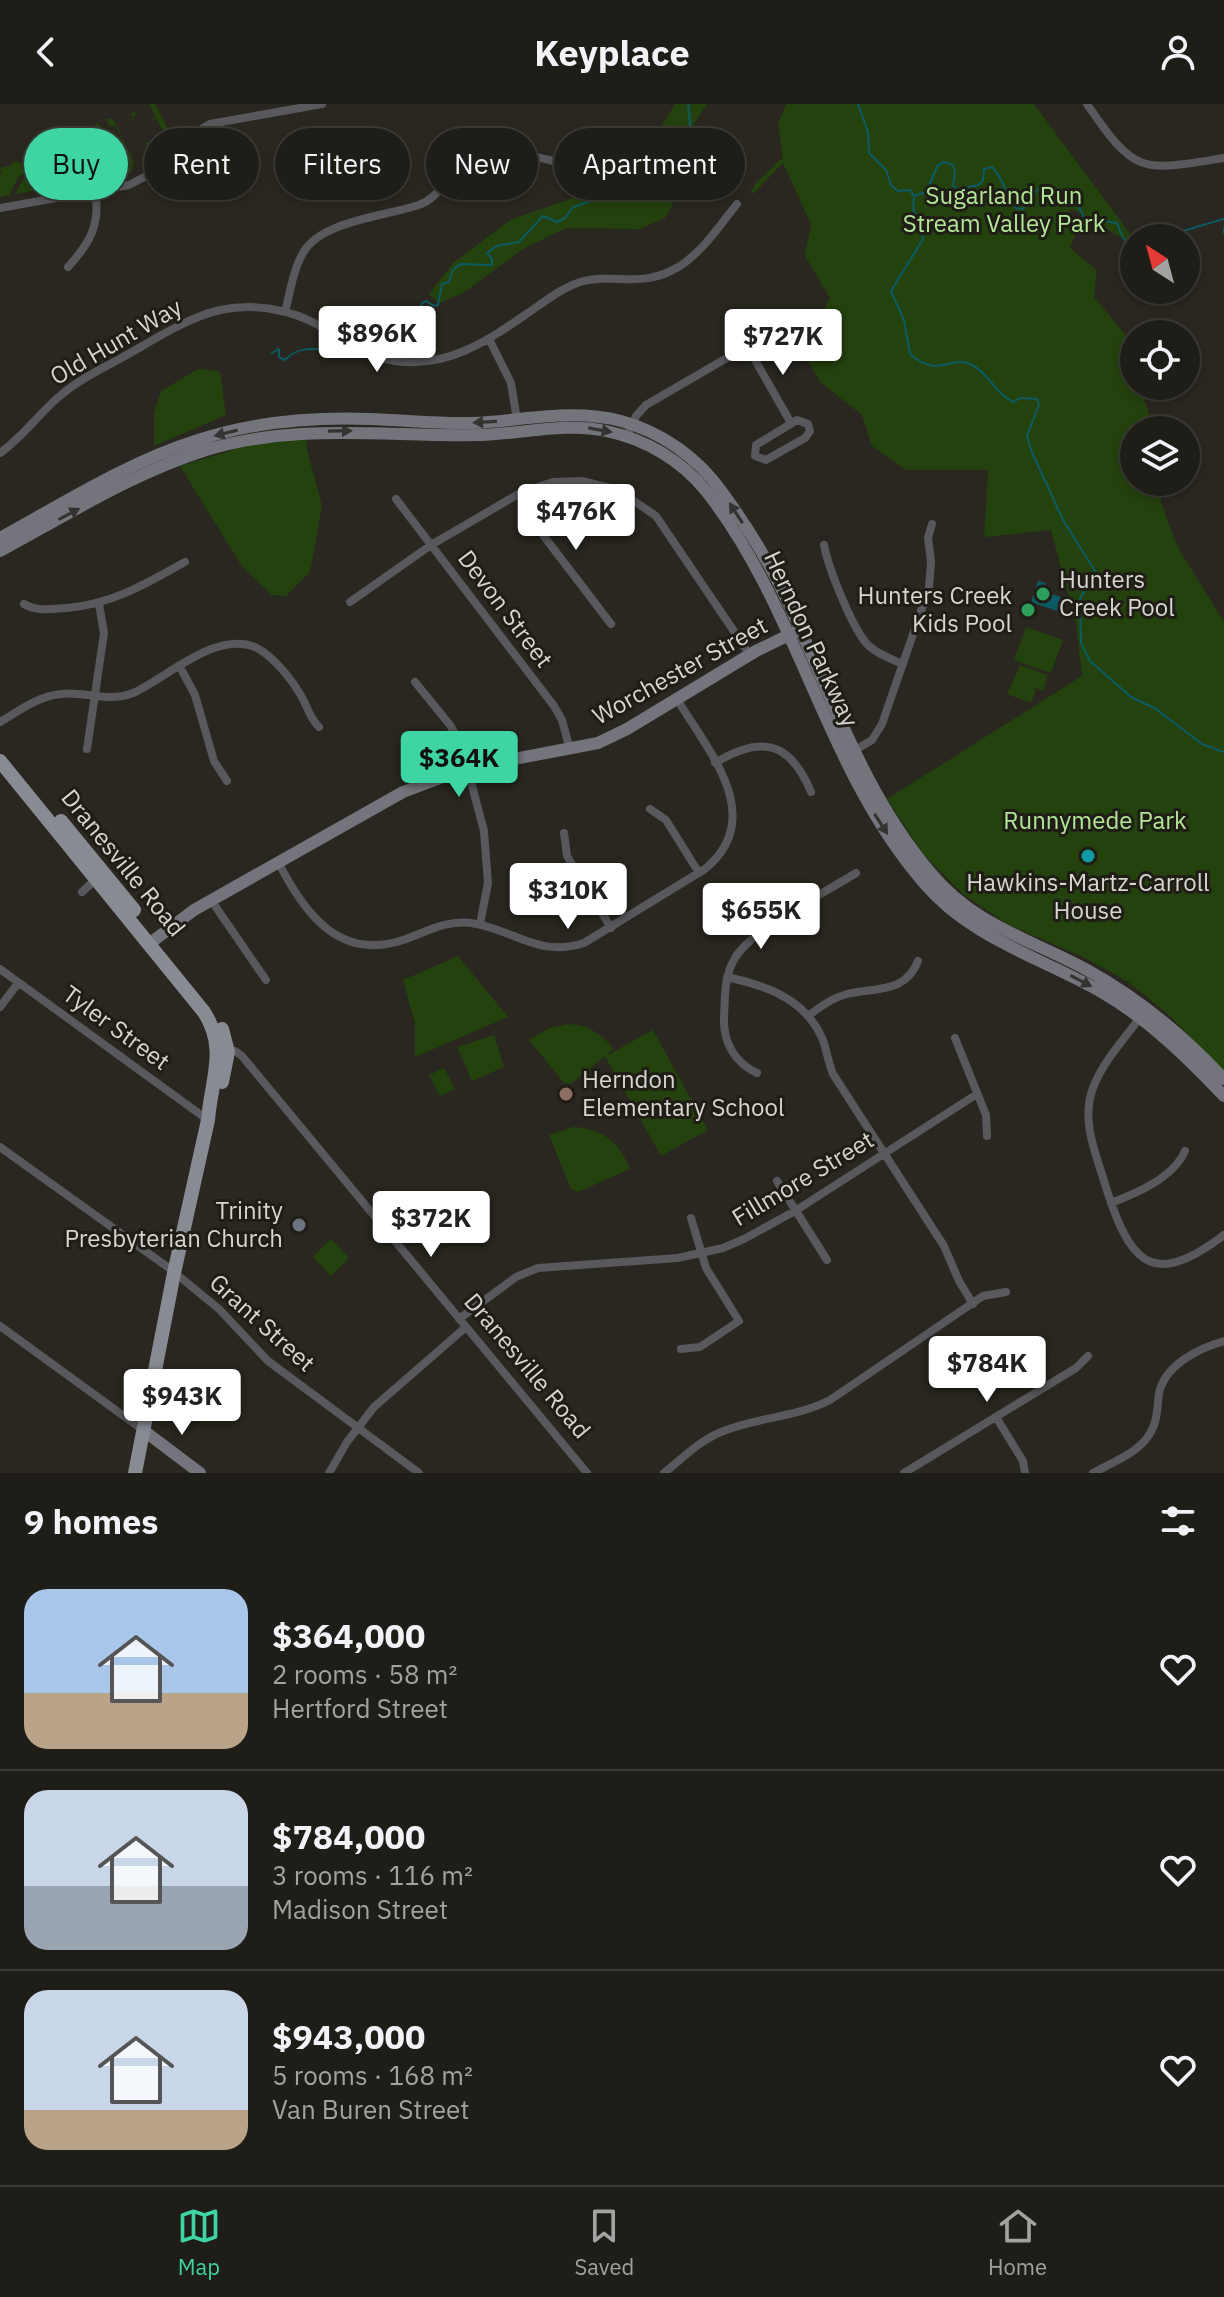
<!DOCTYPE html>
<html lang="en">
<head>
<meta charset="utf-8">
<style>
  :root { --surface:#1f1d17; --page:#2c2a24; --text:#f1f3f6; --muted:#a1a2a1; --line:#3c3b36; --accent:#3ed4a3 }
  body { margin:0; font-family:"IBM Plex Sans",sans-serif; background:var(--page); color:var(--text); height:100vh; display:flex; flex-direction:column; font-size:30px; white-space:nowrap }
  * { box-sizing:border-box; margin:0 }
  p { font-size:26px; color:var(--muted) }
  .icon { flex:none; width:44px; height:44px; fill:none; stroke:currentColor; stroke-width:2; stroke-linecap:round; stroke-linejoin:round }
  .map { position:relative; height:1369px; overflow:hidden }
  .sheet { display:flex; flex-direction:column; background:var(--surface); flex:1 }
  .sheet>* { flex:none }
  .hud { position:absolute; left:24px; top:24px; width:800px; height:72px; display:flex; gap:16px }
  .needle { width:52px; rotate:324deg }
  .buttons { position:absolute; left:1120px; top:120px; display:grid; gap:16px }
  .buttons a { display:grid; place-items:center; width:80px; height:80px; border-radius:50%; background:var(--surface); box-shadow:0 4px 12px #0003,0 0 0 2px var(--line); font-size:40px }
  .price { position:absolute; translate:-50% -68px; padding:0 18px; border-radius:8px; background:#fff; color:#222; font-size:26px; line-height:52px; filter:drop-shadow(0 2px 4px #0008) }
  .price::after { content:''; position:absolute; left:50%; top:48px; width:24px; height:18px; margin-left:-12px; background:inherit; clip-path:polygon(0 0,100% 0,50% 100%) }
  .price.on { background:var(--accent); color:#111 }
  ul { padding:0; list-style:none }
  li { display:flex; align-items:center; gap:24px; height:200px; padding:0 24px }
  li+li { border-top:2px solid var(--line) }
  li span { display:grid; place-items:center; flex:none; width:224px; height:160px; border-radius:24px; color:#555 }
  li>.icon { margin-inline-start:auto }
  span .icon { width:96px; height:96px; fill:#fffc; stroke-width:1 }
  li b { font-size:34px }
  h2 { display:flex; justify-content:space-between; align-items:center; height:96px; padding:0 24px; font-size:34px }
  .pill { padding:0 28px; border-radius:36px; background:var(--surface); box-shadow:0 4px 12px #0003,0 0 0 2px var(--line); font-size:28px; line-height:72px }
  .pill.on { background:var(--accent); color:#111 }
  header { display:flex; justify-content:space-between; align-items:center; height:104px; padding:0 24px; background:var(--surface); font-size:36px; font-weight:800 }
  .dock { display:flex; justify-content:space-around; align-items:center; height:112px; border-top:2px solid var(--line); background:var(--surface); font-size:22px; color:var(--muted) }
  .dock a { display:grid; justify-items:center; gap:4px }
  .dock .on { color:var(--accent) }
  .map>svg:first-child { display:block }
  .green { fill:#24420e }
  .water { fill:#0c5b64 }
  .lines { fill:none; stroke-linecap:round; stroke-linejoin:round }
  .stream { stroke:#0c5b64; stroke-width:2 }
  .street { stroke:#59595d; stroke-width:8 }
  .secondary { stroke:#74757c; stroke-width:12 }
  .primary { stroke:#898b93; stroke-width:14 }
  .oneway { fill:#343330 }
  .leisure-dot { fill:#2e9e5b; stroke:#1f1d16; stroke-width:3 }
  .culture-dot { fill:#0f9aa8; stroke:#1f1d16; stroke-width:3 }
  .education-dot { fill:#8d6e63; stroke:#1f1d16; stroke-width:3 }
  .worship-dot { fill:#6b7280; stroke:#1f1d16; stroke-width:3 }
  .labels { text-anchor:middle; stroke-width:6; stroke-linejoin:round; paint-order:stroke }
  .park-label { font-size:24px; fill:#b3e696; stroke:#1f1d16 }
  .street-label { font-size:24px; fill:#d6d5cf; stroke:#1f1d16 }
  .poi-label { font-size:24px; fill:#d6d5cf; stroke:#1f1d16; text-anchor:start }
</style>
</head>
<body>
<header><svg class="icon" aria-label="back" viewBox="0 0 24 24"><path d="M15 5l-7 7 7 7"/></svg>Keyplace<svg class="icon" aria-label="person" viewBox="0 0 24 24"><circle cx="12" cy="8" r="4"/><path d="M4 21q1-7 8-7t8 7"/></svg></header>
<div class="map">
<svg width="1224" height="1369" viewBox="0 0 1224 1369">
  <rect width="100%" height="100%" fill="#29271f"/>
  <path class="green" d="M 126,0 L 131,9 L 138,8 L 133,13 L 146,39 L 152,37 L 154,40 L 164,30 L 157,15 L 151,16 L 155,12 L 149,0 L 155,0 L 172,32 L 160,46 L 148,44 Z
    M 675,0 L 707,0 L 693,21 L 692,65 L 665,114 L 640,125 L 566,124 L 523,145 L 463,189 L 439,199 L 429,190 L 453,159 L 510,116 L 590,88 L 643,53 Z
    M 786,0 L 1034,0 L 1134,135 L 1132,140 L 1072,105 L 1068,109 L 1076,129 L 1070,144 L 1097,166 L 1094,193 L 1134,241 L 1134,282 L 1139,282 L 1155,326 L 1134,326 L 1134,378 L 1162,378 L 1161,398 L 1177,442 L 1224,518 L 1224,968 L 1169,911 L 1127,877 L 1083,853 L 1009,821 L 964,791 L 923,750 L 887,695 L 1082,572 L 1076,520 L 1051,426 L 984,433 L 988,366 L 906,366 L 872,342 L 862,311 L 820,278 L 808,256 L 809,232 L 830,194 L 805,152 L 811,120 L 783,59 L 753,90 L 751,87 L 755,80 L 783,53 L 778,20 Z
    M 107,15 L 113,15 L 134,58 L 131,69 L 126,72 L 15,90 L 24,74 L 43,68 L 47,75 L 80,66 L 80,59 L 85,64 L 120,46 L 119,41 L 123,38 L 115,22 L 109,22 Z
    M 97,19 L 100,21 L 106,38 L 102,32 L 78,44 L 50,53 L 63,41 L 68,44 L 96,26 L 95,20 Z
    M 55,53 L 55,59 L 19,72 L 9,91 L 0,93 L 0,70 L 2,68 L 0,64 L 10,62 L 15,57 L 36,62 Z
    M 198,265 L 220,267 L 226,311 L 154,342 L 154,309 L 161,287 Z
    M 307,333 L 306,342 L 322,402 L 310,468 L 286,492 L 272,491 L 241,461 L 180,362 L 242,343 Z
    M 1026,523 L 1063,536 L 1051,569 L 1014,556 Z
    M 1020,561 L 1048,571 L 1043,587 L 1027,581 L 1036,586 L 1031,599 L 1007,590 Z
    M 458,852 L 508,913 L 415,953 L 415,919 L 403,876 Z
    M 568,920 C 587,921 601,929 613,944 L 606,952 L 653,926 L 708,1026 L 661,1052 L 605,952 L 571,980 L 564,979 L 529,936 L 549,924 Z
    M 494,931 L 504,963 L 472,977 L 457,943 Z
    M 444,964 L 455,985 L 440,992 L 429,971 Z
    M 573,1023 C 601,1024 620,1038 630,1065 L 578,1088 L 571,1085 L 549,1031 Z
    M 331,1135 L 349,1154 L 331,1172 L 313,1153 Z"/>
  <path class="water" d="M 1038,477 L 1046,479 L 1043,487 L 1061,493 L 1057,507 L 1031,498 Z"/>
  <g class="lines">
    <path class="stream" d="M 858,0 L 868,28 L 869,49 L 886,66 L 891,81 L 898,87 L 910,86 L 914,92 L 913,105 L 921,119 L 923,135 L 891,187 L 904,216 L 910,250 C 939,275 949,251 970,260 C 987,267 995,289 1013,298 L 1020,294 L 1037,295 L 1039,301 L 1027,332 L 1031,346 L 1063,416 L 1095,467 L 1080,495 L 1081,539 L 1090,557 L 1131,593 L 1156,605 L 1202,640 L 1224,648
      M 914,92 L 926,88 L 938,61 L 944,58 L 953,61 L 955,68 L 953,82 L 958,85 L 978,81 L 983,77 L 984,65 L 992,63 C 1005,77 1005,90 1016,104 L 1023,105 L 1038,85 L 1044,85 L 1052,96 L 1058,98 L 1068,90 L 1076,96 L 1084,114 L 1117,119 C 1122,129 1121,139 1134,139
      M 1224,124 L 1224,129
      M 1159,134 L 1224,115
      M 361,231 L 379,228 L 387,233 L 403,231 L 407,208 L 419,208 L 422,199 L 426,197 L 434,202 L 438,201 L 442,180 L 449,178 L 453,166 L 460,160 L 492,161 L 492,155 L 487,149 L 496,142 L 519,138 L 543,112 L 557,118 L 565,114 L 573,103 L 645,79 L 642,71 L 673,55 L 671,45 L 683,41 L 690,20 L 688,0
      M 272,249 L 279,245 L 279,253 L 285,256 C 297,243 312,244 328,246"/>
    <path class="street" d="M 1087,0 C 1136,72 1141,67 1224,54
      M 0,104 L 129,81 L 152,69 L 188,33 L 210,20 L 322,0
      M 68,163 C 89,140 101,121 95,88
      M 285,208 C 290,189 293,166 303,149 C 320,117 386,112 419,101 C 438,94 444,77 459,64 C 493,35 544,56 583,64
      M 489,235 L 511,279 L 517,316
      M 747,242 L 791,319
      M 797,316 L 808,320 L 810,327 L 805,334 L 766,356 L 755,352 L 756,341 Z
      M 627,332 L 636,312 L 646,301 L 768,230 L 787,225
      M 0,349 C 24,332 39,309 61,291 C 79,275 102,265 123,253 C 154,236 186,214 220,206 C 254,199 290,205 320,222 C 345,237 365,253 395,257 C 452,265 494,232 538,202 C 551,193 564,183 580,178 C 616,168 641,186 680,162 C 703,147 720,121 737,100
      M 522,388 L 543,431 L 611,520
      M 396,395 L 554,602 L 562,616 L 570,646
      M 824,441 C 828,463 853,527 869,542 C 879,551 891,555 903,560
      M 350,498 L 431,441 L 522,388 L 553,378 L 582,377 L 618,386 L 656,412 L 750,551
      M 24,500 C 38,508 52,505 67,504 C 112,500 146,480 185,458
      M 180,563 L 195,591 L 214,657 L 227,677
      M 415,578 L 450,621 L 461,640 L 484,727 L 488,779 L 480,820
      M 0,618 C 19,607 38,592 61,590 C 85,587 109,599 133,589 C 168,573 215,527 255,543 C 274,552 294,578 304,597 C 308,606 311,615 319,623
      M 87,645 L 104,529 L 99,500
      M 852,648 L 872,636 L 882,620 L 929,484 L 931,458 L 928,434 L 932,420
      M 715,659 C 761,631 790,637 811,688
      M 650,705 L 666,716 L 699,769
      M 564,729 L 567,752 L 611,824
      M 278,758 C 305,809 339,859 406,835 C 428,827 447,816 471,819 C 514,825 537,854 584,839 L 705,765 C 768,713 708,647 677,595
      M 82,788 L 95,776
      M 211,796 L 266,876
      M 0,865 L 208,1016
      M 727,873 C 768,882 808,896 824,939 C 827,950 829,960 833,970 L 944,1142 L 959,1177 L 973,1200
      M 0,903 L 18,879
      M 1142,911 C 1124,936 1097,963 1090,994 C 1084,1023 1096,1050 1104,1077 C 1128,1154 1148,1189 1224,1131
      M 808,912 C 820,903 832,894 847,890 C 876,883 905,890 918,857
      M 955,934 L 986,1011 L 987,1032
      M 226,949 L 235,947 L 242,952 L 587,1369
      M 757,969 C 735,959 723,938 724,914 C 725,894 724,872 735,854 C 751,826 826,788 856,769
      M 0,1043 L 169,1164 L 219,1205 L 268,1257 L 419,1369
      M 777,1077 L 827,1156
      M 1111,1099 C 1137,1089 1173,1074 1185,1047
      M 459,1215 L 516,1173 L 538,1164 L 678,1154 L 723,1144 L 744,1135 L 795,1107 L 977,990
      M 0,1222 L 143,1326
      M 681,1245 L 700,1243 L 739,1217 L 706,1164 L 691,1114
      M 996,1313 L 1023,1357 L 1025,1369
      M 329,1369 L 347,1338 L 374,1303 L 466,1223
      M 664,1369 C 682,1355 699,1337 721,1328 C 756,1313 795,1314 830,1296 L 983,1192 L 1006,1188
      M 904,1369 L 1076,1264 L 1088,1252
      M 1093,1369 C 1111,1359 1138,1349 1149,1331 C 1158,1318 1157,1303 1159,1289 C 1165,1261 1199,1244 1224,1237"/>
    <path class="secondary" d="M 0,434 C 64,399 128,358 198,336 C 253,318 312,313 369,315 C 404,316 438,320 472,319 C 522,317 571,304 621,317 C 662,328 698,354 722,388 C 744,418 764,450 780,482 C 828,579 859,684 930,768 C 976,823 1029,834 1089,867 C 1141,896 1184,932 1224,975
      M 0,447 C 67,411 133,369 206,346 C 300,318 385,333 480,331 C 522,330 565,318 606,327 C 645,335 681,356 706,387 C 800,506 824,664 924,779 C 971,834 1037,852 1098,886 C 1146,913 1186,952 1224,992
      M 149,840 L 194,806 L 403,688 L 467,664 L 598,639 L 627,625 L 756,547 L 793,529
      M 143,1326 L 200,1369"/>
    <path class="primary" d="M 0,657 L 204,908 C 228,945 211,976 208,1016 L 174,1169 L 135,1369
      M 61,717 L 134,806
      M 222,978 L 228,948 L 222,925"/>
  </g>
  <defs><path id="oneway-solid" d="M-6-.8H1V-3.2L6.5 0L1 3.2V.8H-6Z" transform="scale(2)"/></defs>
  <g class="oneway">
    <use href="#oneway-solid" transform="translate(485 318) rotate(177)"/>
    <use href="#oneway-solid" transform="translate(600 326) rotate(10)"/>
    <use href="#oneway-solid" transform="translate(340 327) rotate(-1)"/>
    <use href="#oneway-solid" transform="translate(226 329) rotate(166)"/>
    <use href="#oneway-solid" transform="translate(736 409) rotate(-123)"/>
    <use href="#oneway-solid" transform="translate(69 410) rotate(-28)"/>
    <use href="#oneway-solid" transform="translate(881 720) rotate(57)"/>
    <use href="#oneway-solid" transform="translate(1081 877) rotate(28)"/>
  </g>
  <g class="leisure-dot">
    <circle cx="1043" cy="490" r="8"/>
    <circle cx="1028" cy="506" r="8"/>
  </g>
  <circle class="culture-dot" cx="1088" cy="752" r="8"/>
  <circle class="education-dot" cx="566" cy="990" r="8"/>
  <circle class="worship-dot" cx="299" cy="1121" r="8"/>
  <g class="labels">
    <g class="park-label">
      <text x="1004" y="100">Sugarland Run<tspan x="1004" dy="28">Stream Valley Park</tspan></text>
      <text x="1095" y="725">Runnymede Park</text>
    </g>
    <g class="street-label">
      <text transform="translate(116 238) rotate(-30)" y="8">Old Hunt Way</text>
      <text transform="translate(505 505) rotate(53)" y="8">Devon Street</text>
      <text transform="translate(811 535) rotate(65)" y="8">Herndon Parkway</text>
      <text transform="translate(680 567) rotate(-29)" y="8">Worchester Street</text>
      <text transform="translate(123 759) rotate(51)" y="8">Dranesville Road</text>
      <text transform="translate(116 924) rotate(36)" y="8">Tyler Street</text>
      <text transform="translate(803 1075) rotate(-31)" y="8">Fillmore Street</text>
      <text transform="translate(262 1219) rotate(42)" y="8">Grant Street</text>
      <text transform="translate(527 1262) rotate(50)" y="8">Dranesville Road</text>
    </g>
    <g class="poi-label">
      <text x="1059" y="484">Hunters<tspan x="1059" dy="28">Creek Pool</tspan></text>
      <text x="1012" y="500" text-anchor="end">Hunters Creek<tspan x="1012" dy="28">Kids Pool</tspan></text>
      <text x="1088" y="787" text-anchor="middle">Hawkins-Martz-Carroll<tspan x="1088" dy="28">House</tspan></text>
      <text x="582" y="984">Herndon<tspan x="582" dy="28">Elementary School</tspan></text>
      <text x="283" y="1115" text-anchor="end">Trinity<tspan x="283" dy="28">Presbyterian Church</tspan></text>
    </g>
  </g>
</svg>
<div class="buttons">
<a><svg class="needle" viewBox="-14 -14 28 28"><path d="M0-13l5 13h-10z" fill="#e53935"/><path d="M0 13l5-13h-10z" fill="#a1a2a1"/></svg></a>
<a><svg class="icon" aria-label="locate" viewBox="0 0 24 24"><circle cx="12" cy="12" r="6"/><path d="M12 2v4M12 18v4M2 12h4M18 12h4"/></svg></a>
<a><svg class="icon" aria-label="layers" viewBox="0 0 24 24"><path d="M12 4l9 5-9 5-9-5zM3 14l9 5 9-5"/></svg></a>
</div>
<b class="price" style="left:377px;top:270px">$896K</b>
<b class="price" style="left:783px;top:273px">$727K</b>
<b class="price" style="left:576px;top:448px">$476K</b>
<b class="price on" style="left:459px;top:695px">$364K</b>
<b class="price" style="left:568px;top:827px">$310K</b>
<b class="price" style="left:761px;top:847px">$655K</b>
<b class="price" style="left:431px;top:1155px">$372K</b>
<b class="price" style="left:987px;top:1300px">$784K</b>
<b class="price" style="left:182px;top:1333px">$943K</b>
<div class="hud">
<a class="pill on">Buy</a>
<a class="pill">Rent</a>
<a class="pill">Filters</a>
<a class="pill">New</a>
<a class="pill">Apartment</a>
</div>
</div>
<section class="sheet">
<h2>9 homes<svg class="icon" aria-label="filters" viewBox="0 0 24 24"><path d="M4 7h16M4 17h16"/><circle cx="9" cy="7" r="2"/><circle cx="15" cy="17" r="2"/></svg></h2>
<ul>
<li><span style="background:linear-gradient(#a9c7e8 65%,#b9a48a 0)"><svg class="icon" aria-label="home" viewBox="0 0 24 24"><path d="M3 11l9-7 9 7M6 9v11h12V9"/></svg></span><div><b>$364,000</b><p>2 rooms · 58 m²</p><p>Hertford Street</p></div><svg class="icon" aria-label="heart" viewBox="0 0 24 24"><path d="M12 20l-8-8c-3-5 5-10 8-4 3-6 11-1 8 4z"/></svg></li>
<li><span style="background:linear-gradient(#c9d6e8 60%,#9aa5b1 0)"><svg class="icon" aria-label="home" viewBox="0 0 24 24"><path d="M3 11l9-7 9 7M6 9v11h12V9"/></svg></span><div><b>$784,000</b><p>3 rooms · 116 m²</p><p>Madison Street</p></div><svg class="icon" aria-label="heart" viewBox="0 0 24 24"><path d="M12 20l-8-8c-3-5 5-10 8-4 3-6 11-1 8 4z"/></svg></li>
<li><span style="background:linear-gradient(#c9d6e8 75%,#b9a48a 0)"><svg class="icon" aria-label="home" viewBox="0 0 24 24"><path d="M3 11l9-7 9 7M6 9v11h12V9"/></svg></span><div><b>$943,000</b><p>5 rooms · 168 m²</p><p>Van Buren Street</p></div><svg class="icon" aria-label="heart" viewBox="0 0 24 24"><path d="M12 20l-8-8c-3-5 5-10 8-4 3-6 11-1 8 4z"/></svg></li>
</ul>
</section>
<nav class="dock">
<a class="on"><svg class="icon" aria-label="map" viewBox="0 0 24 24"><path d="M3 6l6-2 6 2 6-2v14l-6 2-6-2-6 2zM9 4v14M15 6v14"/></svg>Map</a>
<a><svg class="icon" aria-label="saved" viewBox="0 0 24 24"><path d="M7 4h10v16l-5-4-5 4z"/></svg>Saved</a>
<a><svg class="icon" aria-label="home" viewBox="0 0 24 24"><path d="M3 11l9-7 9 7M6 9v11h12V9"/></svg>Home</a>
</nav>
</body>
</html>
